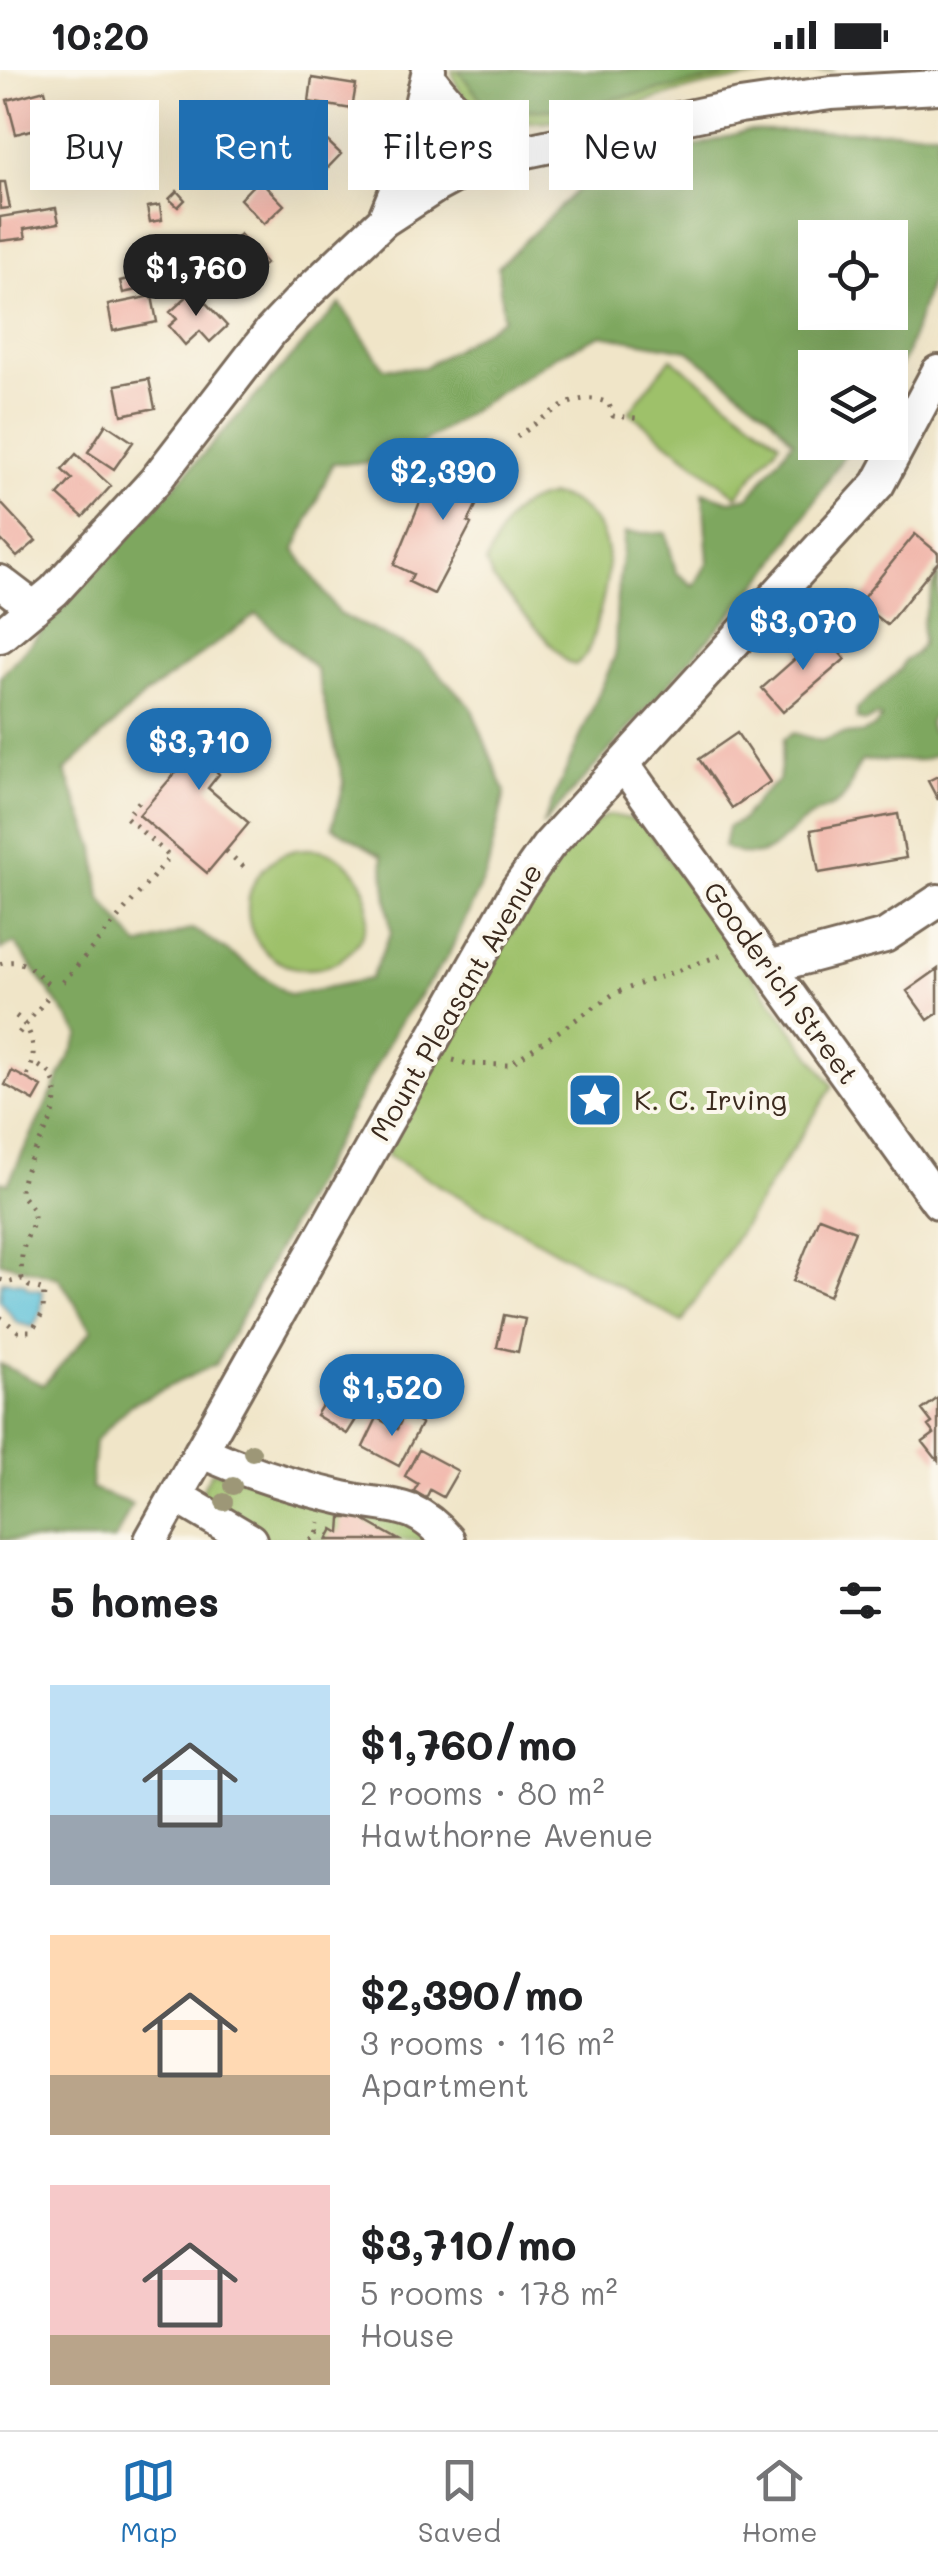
<!DOCTYPE html>
<html lang="en">
<head>
<meta charset="utf-8">
<style>
  :root { --surface:#fff; --page:#f6f6f6; --text:#202124; --muted:#757577; --line:#e0e0e0; --accent:#1f6fb2 }
  body { margin:0; font-family:Mali,sans-serif; background:var(--page); color:var(--text); height:100vh; display:flex; flex-direction:column; font-size:38px; white-space:nowrap }
  * { box-sizing:border-box; margin:0 }
  p { font-size:32px; color:var(--muted) }
  .icon { flex:none; width:55px; height:55px; fill:none; stroke:currentColor; stroke-width:2; stroke-linecap:round; stroke-linejoin:round }
  .map { position:relative; height:1470px; overflow:hidden }
  .sheet { display:flex; flex-direction:column; background:var(--surface); flex:1 }
  .sheet>* { flex:none }
  .top-card { position:absolute; left:30px; top:30px; width:880px; height:90px; display:flex; gap:20px }
  .tools { position:absolute; left:798px; top:150px; display:grid; gap:20px }
  .tools a { display:grid; place-items:center; width:110px; height:110px; border-radius:0px; background:var(--surface); box-shadow:0 10px 40px #0002; font-size:50px }
  .price { position:absolute; translate:-50% -85px; padding:0 22px; border-radius:35px; background:var(--accent); color:#fff; font-size:32px; line-height:65px; filter:drop-shadow(0 2px 5px #0008) }
  .price::after { content:''; position:absolute; left:50%; top:60px; width:30px; height:22px; margin-left:-15px; background:inherit; clip-path:polygon(0 0,100% 0,50% 100%) }
  .price.on { background:#222; color:#fff }
  ul { padding:0; list-style:none }
  li { display:flex; align-items:center; gap:30px; height:250px; padding:0 50px }
  li span { display:grid; place-items:center; flex:none; width:280px; height:200px; border-radius:0px; color:#555 }
  li>.icon { margin-inline-start:auto }
  span .icon { width:120px; height:120px; fill:#fffc; stroke-width:1 }
  li b { font-size:42px }
  h2 { display:flex; justify-content:space-between; align-items:center; height:120px; padding:0 50px; font-size:42px }
  .chip { padding:0 35px; border-radius:0px; background:var(--surface); box-shadow:0 10px 40px #0002; font-size:35px; line-height:90px }
  .chip.on { background:var(--accent); color:#fff }
  .status { display:flex; justify-content:space-between; align-items:center; height:70px; padding:0 50px; background:var(--surface); direction:ltr }
  .status svg { height:28px; fill:currentColor }
  .dock { display:flex; justify-content:space-around; align-items:center; height:140px; border-top:2px solid var(--line); background:var(--surface); font-size:28px; color:var(--muted) }
  .dock a { display:grid; justify-items:center; gap:5px }
  .dock .on { color:var(--accent) }
  .map>svg:first-child { display:block }
  .green { fill:#9ec16b; stroke:#6c7644; stroke-width:2.5 }
  .forest { fill:#7ea75f; stroke:#5c683e; stroke-width:2.5; fill-rule:evenodd }
  .water { fill:#5ac0d8; stroke:#4a757b; stroke-width:2.5 }
  .building { fill:#f0b1a5 }
  .lines { fill:none; stroke-linecap:round; stroke-linejoin:round }
  .minor-casing { stroke:#7a6b5a; stroke-width:38 }
  .path { stroke:#7a6b5a; stroke-width:5; stroke-dasharray:2.5 8; stroke-linecap:butt }
  .minor { stroke:#fff; stroke-width:32 }
  .tree { fill:#9d9777 }
  .labels { text-anchor:middle; stroke-width:8; stroke-linejoin:round; paint-order:stroke }
  .street-label { font-size:28px; fill:#3b2a1e; stroke:#fbf7ec }
  .poi-label { font-size:28px; fill:#3b2a1e; stroke:#fbf7ec; text-anchor:start }
</style>
</head>
<body>
<div class="status"><b>10:20</b><svg viewBox="0 0 49 12"><path d="M0 12V9h3v3zM5 12V6h3v6zM10 12V3h3v9zM15 12V0h3v12zM26 1h20v11H26zM47 4h2v5h-2z"/></svg></div>
<div class="map">
<svg width="938" height="1470" viewBox="0 0 938 1470">
  <rect width="100%" height="100%" fill="#fbf7ec"/>
  <filter id="ink" filterUnits="userSpaceOnUse"><feTurbulence type="fractalNoise" baseFrequency=".01" numOctaves="2"/><feDisplacementMap in="SourceGraphic" scale="20" xChannelSelector="R" yChannelSelector="G"/><feConvolveMatrix kernelMatrix="1 2 1 2 8 2 1 2 1" color-interpolation-filters="sRGB"/></filter>
  <filter id="wash" filterUnits="userSpaceOnUse"><feTurbulence type="fractalNoise" baseFrequency=".0048" numOctaves="4" result="noise"/><feDisplacementMap in="SourceGraphic" scale="40" xChannelSelector="R" yChannelSelector="G"/><feGaussianBlur stdDeviation="2.25" result="paint"/><feColorMatrix in="noise" values="0 0 0 0 0 0 0 0 0 0 0 0 0 0 0 0 0 1.4 0 .05"/><feComposite in="paint" operator="in"/></filter>
  <g filter="url(#wash)">
    <rect width="100%" height="100%" fill="#f0e5c8"/>
    <path class="green" d="M 452,0 L 835,0 C 790,4 743,7 699,17 C 638,31 471,97 452,0 Z
      M 437,53 L 465,73 L 465,77 L 452,83 L 424,89 Z
      M 671,288 L 780,372 L 737,426 L 629,342 Z
      M 549,426 C 564,426 573,431 584,440 C 618,470 609,509 598,548 C 593,565 591,586 575,595 L 566,591 L 493,509 L 486,493 C 502,459 508,433 549,426 Z
      M 610,745 L 636,750 L 645,757 L 833,1016 L 682,1252 L 386,1085 C 420,1025 555,759 610,745 Z
      M248 839a60 60 0 1 1 120 0a60 60 0 1 1-120 0Z
      M 212,1401 L 389,1441 L 439,1470 L 261,1470 L 203,1426 L 203,1418 Z"/>
    <path class="forest" d="M 458,0 L 738,0 L 736,5 L 559,40 L 489,40 Z
      M 745,61 L 938,61 L 938,186 L 906,286 L 890,312 L 890,298 L 815,298 L 815,372 L 852,373 L 771,499 L 542,756 L 615,586 L 617,526 L 625,463 L 666,463 L 676,502 L 694,516 L 708,492 L 703,422 L 730,431 L 749,427 L 793,371 L 769,344 L 687,280 L 601,265 L 557,285 L 392,393 L 333,393 L 295,480 L 339,544 L 420,583 L 471,637 L 505,722 L 486,805 L 448,886 L 397,957 L 216,1294 L 130,1335 L 95,1371 L 91,1419 L 132,1434 L 115,1470 L 0,1470 L 0,1294 L 43,1315 L 92,1260 L 59,1208 L 0,1192 L 0,1111 L 8,1113 L 80,965 L 15,873 L 0,880 L 0,607 L 340,234 L 384,298 L 423,298 L 503,249 L 498,197 L 587,110 ZM 815,168 L 890,168 L 890,242 L 815,242 ZM 257,544 L 316,599 L 344,714 L 332,757 L 382,786 L 391,863 L 370,909 L 290,925 C 257,903 227,878 192,859 L 139,876 L 101,829 L 95,778 L 65,701 L 145,625 Z
      M 938,502 L 938,641 L 929,652 L 931,661 L 938,666 L 938,684 L 923,690 L 862,691 C 852,701 854,715 845,726 C 836,738 823,738 812,746 C 777,767 771,800 724,777 L 728,757 L 742,750 L 759,727 L 779,710 L 784,669 L 794,663 L 821,671 L 842,664 L 862,663 L 875,656 L 881,648 L 878,645 L 865,651 L 857,649 L 857,639 L 900,600 L 904,591 L 915,584 L 922,574 L 923,550 Z"/>
    <path class="water" d="M 2,1211 L 24,1213 L 28,1218 L 43,1221 L 41,1242 L 33,1257 L 17,1253 L 0,1230 Z"/>
    <g id="blocks">
      <path class="building" d="M 312,8 L 356,15 L 352,39 L 309,32 Z
        M 45,20 L 54,54 L 16,64 L 7,30 Z
        M 295,40 L 341,84 L 313,113 L 267,69 Z
        M 221,79 L 233,92 L 221,103 L 209,90 Z
        M 91,86 L 92,98 L 81,99 L 80,88 Z
        M 259,109 L 284,135 L 264,154 L 240,129 Z
        M 0,112 L 5,112 L 10,138 L 0,139 Z
        M 177,121 L 185,130 L 178,137 L 169,129 Z
        M 160,135 L 162,150 L 150,152 L 147,137 Z
        M 56,138 L 59,153 L 24,159 L 26,168 L 0,171 L 0,147 Z
        M 240,164 L 266,193 L 241,215 L 215,187 Z
        M 147,204 L 150,217 L 123,223 L 120,211 Z
        M 194,220 L 227,256 L 210,272 L 200,261 L 185,275 L 169,256 L 177,249 L 170,242 Z
        M 152,226 L 157,252 L 113,261 L 108,235 Z
        M 149,309 L 155,338 L 122,345 L 116,315 Z
        M 106,354 L 133,372 L 114,399 L 88,382 Z
        M 460,382 L 494,398 L 468,452 L 471,454 L 434,524 L 409,512 L 413,504 L 394,495 L 422,427 L 425,428 L 433,410 L 444,415 Z
        M 76,384 L 111,416 L 83,447 L 58,425 L 72,409 L 62,400 Z
        M 0,432 L 36,471 L 17,487 L 2,471 L 0,473 Z
        M 915,464 L 938,483 L 938,492 L 887,555 L 859,533 Z
        M 823,564 L 845,589 L 783,642 L 762,618 Z
        M 226,640 L 247,656 L 238,667 L 242,670 L 216,701 L 219,704 L 208,718 L 249,753 L 207,803 L 139,745 L 182,695 L 168,683 L 178,672 L 177,664 L 185,656 L 192,656 L 204,642 L 216,651 Z
        M 737,663 L 770,712 L 732,738 L 699,689 Z
        M 938,706 L 938,730 L 928,711 Z
        M 898,744 L 906,788 L 819,803 L 811,760 Z
        M 938,899 L 938,943 L 928,950 L 907,921 Z
        M 12,1001 L 42,1017 L 34,1031 L 5,1015 Z
        M 819,1147 L 855,1161 L 829,1226 L 793,1211 Z
        M 504,1245 L 525,1249 L 518,1282 L 497,1277 Z
        M 341,1305 L 372,1324 L 347,1364 L 316,1345 Z
        M 938,1328 L 938,1391 L 923,1372 L 934,1364 L 928,1356 L 932,1353 L 922,1340 Z
        M 404,1345 L 421,1354 L 399,1396 L 363,1377 L 377,1348 L 397,1359 Z
        M 419,1380 L 458,1401 L 443,1427 L 430,1420 L 426,1428 L 414,1421 L 418,1414 L 405,1406 Z
        M 351,1443 L 399,1470 L 327,1470 L 333,1459 L 340,1463 L 341,1448 L 348,1448 Z"/>
    </g>
  </g>
  <g filter="url(#ink)">
    <use href="#blocks" fill-opacity="0" stroke="#7a6b5a" stroke-width="2.5"/>
    <g class="lines">
      <g class="minor-casing">
        <path id="minor" d="M 429,8 C 456,45 477,61 517,83
          M 384,150 L 407,94 L 429,0
          M 0,512 L 34,538
          M 0,566 L 54,521 L 155,411 L 271,261 L 307,223 L 384,150 L 436,116 L 460,103 L 517,83 L 740,36 L 831,23 L 938,17
          M 623,694 L 938,1132
          M 769,897 L 885,866 L 938,831
          M 201,1381 C 245,1402 295,1417 343,1428 C 390,1439 412,1428 448,1470
          M 176,1426 L 250,1470
          M 151,1470 L 517,820 L 548,776 L 878,414 L 938,302"/>
      </g>
      <path class="path" d="M 517,367 C 543,349 577,316 609,334 L 613,346 L 637,348
        M 226,781 L 247,800
        M 0,894 C 22,886 33,900 48,914
        M 63,912 L 170,787 L 126,747 L 144,726
        M 16,946 C 35,960 38,988 26,1008
        M 19,963 L 48,927
        M 453,990 L 468,994 L 509,995 L 615,923 L 727,883
        M 22,1209 C 21,1197 21,1187 24,1176 C 31,1152 44,1148 21,1125 C 19,1084 74,1046 50,1003 L 33,992
        M 0,1210 L 10,1212 L 22,1209 L 29,1216 L 44,1220 L 43,1242 L 32,1261 L 18,1261 L 0,1247
        M 318,1462 L 329,1466
        M 310,1470 L 315,1468 L 319,1452"/>
      <use href="#minor" class="minor"/>
    </g>
    <g class="tree">
      <circle cx="440" cy="73" r="9"/>
      <circle cx="252" cy="1382" r="9"/>
      <circle cx="233" cy="1416" r="9"/>
      <circle cx="224" cy="1432" r="9"/>
    </g>
  </g>
  <defs>
    <g id="sight-square" transform="scale(2.875)"><rect x="-9" y="-9" width="18" height="18" rx="4" fill="#1f6fb2" stroke="#fbf7ec"/><path d="M0-6L1.8-2.2L6-1.7L2.9 1.2L3.7 5.4L0 3.3L-3.7 5.4L-2.9 1.2L-6-1.7L-1.8-2.2Z" fill="#fff"/></g>
  </defs>
  <g fill-rule="evenodd">
    <use href="#sight-square" x="595" y="1030"/>
  </g>
  <g class="labels">
    <g class="street-label">
      <text transform="translate(781 913) rotate(54)" y="10">Gooderich Street</text>
      <text transform="translate(456 932) rotate(-60)" y="10">Mount Pleasant Avenue</text>
    </g>
    <g class="poi-label">
      <text x="634" y="1040">K. C. Irving</text>
    </g>
  </g>
</svg>
<div class="tools">
<a><svg class="icon" aria-label="locate" viewBox="0 0 24 24"><circle cx="12" cy="12" r="6"/><path d="M12 2v4M12 18v4M2 12h4M18 12h4"/></svg></a>
<a><svg class="icon" aria-label="layers" viewBox="0 0 24 24"><path d="M12 4l9 5-9 5-9-5zM3 14l9 5 9-5"/></svg></a>
</div>
<b class="price on" style="left:196px;top:249px">$1,760</b>
<b class="price" style="left:443px;top:453px">$2,390</b>
<b class="price" style="left:803px;top:603px">$3,070</b>
<b class="price" style="left:199px;top:723px">$3,710</b>
<b class="price" style="left:392px;top:1369px">$1,520</b>
<div class="top-card">
<a class="chip">Buy</a>
<a class="chip on">Rent</a>
<a class="chip">Filters</a>
<a class="chip">New</a>
</div>
</div>
<section class="sheet">
<h2>5 homes<svg class="icon" aria-label="filters" viewBox="0 0 24 24"><path d="M4 7h16M4 17h16"/><circle cx="9" cy="7" r="2"/><circle cx="15" cy="17" r="2"/></svg></h2>
<ul>
<li><span style="background:linear-gradient(#bfe0f5 65%,#9aa5b1 0)"><svg class="icon" aria-label="home" viewBox="0 0 24 24"><path d="M3 11l9-7 9 7M6 9v11h12V9"/></svg></span><div><b>$1,760/mo</b><p>2 rooms · 80 m²</p><p>Hawthorne Avenue</p></div></li>
<li><span style="background:linear-gradient(#ffd9b3 70%,#b9a48a 0)"><svg class="icon" aria-label="home" viewBox="0 0 24 24"><path d="M3 11l9-7 9 7M6 9v11h12V9"/></svg></span><div><b>$2,390/mo</b><p>3 rooms · 116 m²</p><p>Apartment</p></div></li>
<li><span style="background:linear-gradient(#f6c9c9 75%,#b9a48a 0)"><svg class="icon" aria-label="home" viewBox="0 0 24 24"><path d="M3 11l9-7 9 7M6 9v11h12V9"/></svg></span><div><b>$3,710/mo</b><p>5 rooms · 178 m²</p><p>House</p></div></li>
</ul>
</section>
<nav class="dock">
<a class="on"><svg class="icon" aria-label="map" viewBox="0 0 24 24"><path d="M3 6l6-2 6 2 6-2v14l-6 2-6-2-6 2zM9 4v14M15 6v14"/></svg>Map</a>
<a><svg class="icon" aria-label="saved" viewBox="0 0 24 24"><path d="M7 4h10v16l-5-4-5 4z"/></svg>Saved</a>
<a><svg class="icon" aria-label="home" viewBox="0 0 24 24"><path d="M3 11l9-7 9 7M6 9v11h12V9"/></svg>Home</a>
</nav>
</body>
</html>
